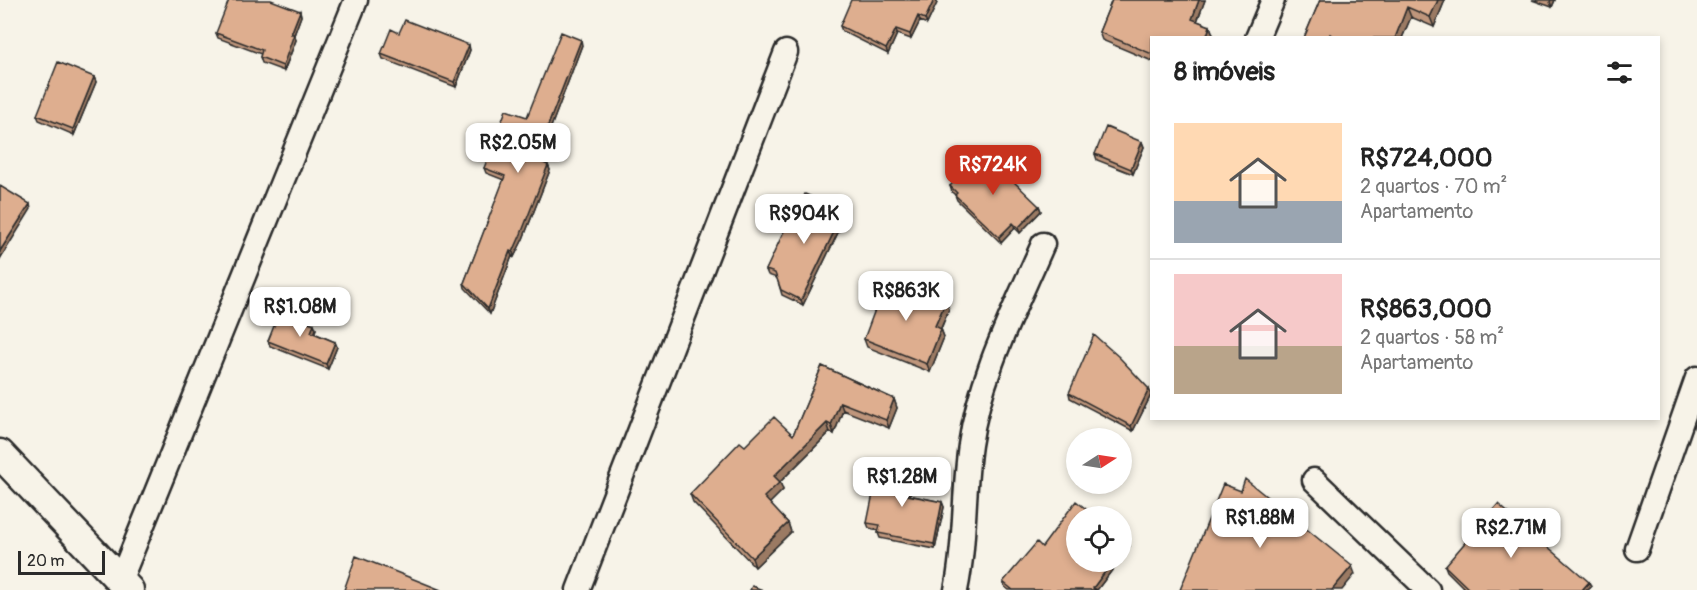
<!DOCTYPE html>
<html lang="pt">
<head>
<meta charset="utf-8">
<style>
  :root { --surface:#fff; --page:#f6f6f6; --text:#222; --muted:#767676; --line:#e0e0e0; --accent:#c8321e }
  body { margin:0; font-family:Pangolin,sans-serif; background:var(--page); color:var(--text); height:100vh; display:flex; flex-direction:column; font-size:22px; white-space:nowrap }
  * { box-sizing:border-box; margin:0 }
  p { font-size:20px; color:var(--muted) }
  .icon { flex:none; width:33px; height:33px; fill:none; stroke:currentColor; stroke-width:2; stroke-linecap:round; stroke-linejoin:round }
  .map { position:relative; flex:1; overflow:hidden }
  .drawer { position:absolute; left:1150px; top:36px; width:510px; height:384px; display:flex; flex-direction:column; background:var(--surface); border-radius:0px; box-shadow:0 3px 9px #0003 }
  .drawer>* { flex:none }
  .needle { width:39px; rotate:78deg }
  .tools { position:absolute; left:1066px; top:428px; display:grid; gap:12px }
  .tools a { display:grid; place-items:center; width:66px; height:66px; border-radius:50%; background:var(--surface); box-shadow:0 3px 9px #0003; font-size:30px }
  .scale { position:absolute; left:18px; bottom:15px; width:87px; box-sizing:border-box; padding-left:6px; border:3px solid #2b2b2b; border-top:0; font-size:16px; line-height:21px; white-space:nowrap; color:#2b2b2b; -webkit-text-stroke:4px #f7f3e8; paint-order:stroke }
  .price { position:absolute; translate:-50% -51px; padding:0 14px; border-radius:12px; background:#fff; color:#222; font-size:20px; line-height:39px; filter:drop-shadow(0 2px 3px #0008) }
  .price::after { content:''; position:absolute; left:50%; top:36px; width:18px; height:14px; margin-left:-9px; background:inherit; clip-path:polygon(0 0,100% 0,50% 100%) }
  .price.active { background:var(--accent); color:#fff }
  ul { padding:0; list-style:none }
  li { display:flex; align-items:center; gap:18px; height:150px; padding:0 24px }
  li+li { border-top:2px solid var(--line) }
  li span { display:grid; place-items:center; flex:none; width:168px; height:120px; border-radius:0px; color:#555 }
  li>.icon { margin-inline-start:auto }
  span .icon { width:72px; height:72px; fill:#fffc; stroke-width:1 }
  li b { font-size:26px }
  h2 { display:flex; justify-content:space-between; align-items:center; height:72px; padding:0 24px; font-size:26px }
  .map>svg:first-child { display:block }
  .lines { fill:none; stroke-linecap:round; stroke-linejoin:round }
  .minor-casing { stroke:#2b2b2b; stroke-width:27 }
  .tertiary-casing { stroke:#2b2b2b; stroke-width:33 }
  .minor { stroke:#f7f3e8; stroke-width:22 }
  .tertiary { stroke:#f7f3e8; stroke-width:28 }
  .wall { fill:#bf967b; stroke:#2b2b2b; stroke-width:1.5 }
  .shaded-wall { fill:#9b7a64; stroke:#2b2b2b; stroke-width:1.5 }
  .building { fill:#deae8f; stroke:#2b2b2b; stroke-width:1.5 }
</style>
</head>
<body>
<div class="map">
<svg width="1697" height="590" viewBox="0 0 1697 590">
  <rect width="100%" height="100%" fill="#f7f3e8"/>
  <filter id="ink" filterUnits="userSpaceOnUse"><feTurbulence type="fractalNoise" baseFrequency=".0167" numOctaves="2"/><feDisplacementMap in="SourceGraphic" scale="12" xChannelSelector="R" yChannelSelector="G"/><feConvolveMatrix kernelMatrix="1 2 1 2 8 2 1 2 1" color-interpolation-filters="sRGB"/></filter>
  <g filter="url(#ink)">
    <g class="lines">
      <g class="minor-casing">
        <path id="minor" d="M 1257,38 L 1273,0
          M 1314,480 L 1428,590
          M 1637,549 L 1697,378
          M 120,581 L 356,0
          M 578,590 L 786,52
          M 956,590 C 966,542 963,493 970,445 C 980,374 1015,309 1043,244"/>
      </g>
      <g class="tertiary-casing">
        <path id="tertiary" d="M 0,454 L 129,590"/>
      </g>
      <use href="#minor" class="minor"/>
      <use href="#tertiary" class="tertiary"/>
    </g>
    <path class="wall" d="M 1112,0 L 1205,0 L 1197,21 L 1210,26 L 1213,35 L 1152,38 L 1152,61 L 1102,40 L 1099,32 Z
      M 1320,0 L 1445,0 L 1434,27 L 1411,17 L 1402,38 L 1304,38 Z
      M 1532,0 L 1555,0 L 1552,7 Z
      M 937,3 L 927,24 L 920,21 L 911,39 L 897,34 L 888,54 L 842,31 L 840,26 Z
      M 300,11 L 301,16 L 294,35 L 296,40 L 284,71 L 262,63 L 260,57 L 261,54 L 218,38 L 216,33 Z
      M 399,33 L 470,50 L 456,87 L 383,59 L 381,54 Z
      M 582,45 L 538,161 L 548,165 L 550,170 L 523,239 L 514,257 L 512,256 L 490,314 L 465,288 L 464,283 L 504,180 L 486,173 L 484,168 L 527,117 Z
      M 94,77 L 96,82 L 74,135 L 39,120 L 37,115 Z
      M 1142,142 L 1144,147 L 1133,174 L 1097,160 L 1095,154 Z
      M 950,186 L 1039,206 L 1041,211 L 1020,233 L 1015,228 L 1001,243 L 957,200 L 955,195 L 952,192 Z
      M 844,211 L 846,216 L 803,305 L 782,295 L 777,278 L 768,275 L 766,270 L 788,230 Z
      M 949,309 L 941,329 L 944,337 L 930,372 L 867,347 L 864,339 Z
      M 314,324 L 316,329 L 314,333 L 335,342 L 337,347 L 328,369 L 270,346 L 268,341 Z
      M 822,366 L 894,399 L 897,408 L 889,428 L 843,410 L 834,434 L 830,432 L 780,482 L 783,490 L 769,503 L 788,523 L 791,532 L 755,567 L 693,502 L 690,494 L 745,446 L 793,435 Z
      M 1149,389 L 1151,395 L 1133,431 L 1070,398 L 1069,393 Z
      M 914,475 L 909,495 L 942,502 L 944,507 L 935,549 L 880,538 L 878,533 L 879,530 L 869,528 L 867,523 Z
      M 1042,547 L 1077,561 L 1119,561 L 1097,590 L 1009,590 L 1005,587 L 1003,582 Z
      M 1445,566 L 1589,582 L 1591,587 L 1588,590 L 1466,590 L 1447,571 Z"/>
    <path class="shaded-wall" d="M 934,0 L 936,0 L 937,3 L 927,24 L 925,19 Z
      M 1199,0 L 1205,0 L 1195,27 L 1192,19 Z
      M 1438,0 L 1445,0 L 1434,27 L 1430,17 Z
      M 1551,0 L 1555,0 L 1552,7 L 1550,2 Z
      M 1407,7 L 1411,17 L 1402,38 L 1395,38 Z
      M 300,11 L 301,16 L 294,35 L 296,40 L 284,71 L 283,66 L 291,34 Z
      M 918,16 L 920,21 L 911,39 L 910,34 Z
      M 1210,26 L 1213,35 L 1212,38 L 1206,38 Z
      M 896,29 L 897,34 L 888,54 L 886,49 Z
      M 581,40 L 582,45 L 537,164 L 535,159 Z
      M 469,45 L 470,50 L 456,87 L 454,82 Z
      M 94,77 L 96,82 L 74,135 L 73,129 Z
      M 1142,142 L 1144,147 L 1133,174 L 1131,169 Z
      M 548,165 L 550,170 L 523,239 L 514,257 L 513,252 Z
      M 30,204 L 31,209 L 0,259 L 0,251 Z
      M 1039,206 L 1041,211 L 1020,233 L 1018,228 Z
      M 844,211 L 846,216 L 803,305 L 801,300 Z
      M 1013,223 L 1015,228 L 1001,243 L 999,237 Z
      M 510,251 L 512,256 L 490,314 L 488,309 Z
      M 946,301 L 949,309 L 938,335 L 935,326 Z
      M 314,324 L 316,329 L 313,337 L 311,332 Z
      M 941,329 L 944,337 L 930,372 L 927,364 Z
      M 335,342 L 337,347 L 328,369 L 326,364 Z
      M 1149,389 L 1151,395 L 1133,431 L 1131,426 Z
      M 894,399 L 897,408 L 889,428 L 886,420 Z
      M 840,402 L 843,410 L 834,434 L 831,425 Z
      M 827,423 L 830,432 L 780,482 L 783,490 L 767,506 L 764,497 L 774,476 Z
      M 912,470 L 914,475 L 909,500 L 907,495 Z
      M 942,502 L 944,507 L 935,549 L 934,544 Z
      M 788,523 L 791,532 L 755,567 L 752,558 Z
      M 1128,541 L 1130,546 L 1122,557 L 1122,549 Z
      M 1113,561 L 1119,561 L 1097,590 L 1093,588 Z
      M 1352,566 L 1355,574 L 1342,590 L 1332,590 Z
      M 1589,582 L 1591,587 L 1588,590 L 1582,590 Z"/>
    <path class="building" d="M 229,0 L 271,0 L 300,11 L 291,34 L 294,34 L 283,66 L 260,57 L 262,50 L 216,33 Z
      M 851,0 L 934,0 L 925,19 L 918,16 L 910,34 L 896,29 L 886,49 L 840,26 Z
      M 1112,0 L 1199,0 L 1192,19 L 1210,26 L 1206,38 L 1152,38 L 1152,54 L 1099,32 Z
      M 1320,0 L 1438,0 L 1430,17 L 1407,7 L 1395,38 L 1336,38 L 1330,34 L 1329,38 L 1304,38 Z
      M 405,20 L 469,45 L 454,82 L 381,54 L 391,29 L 399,33 Z
      M 561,32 L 581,40 L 535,159 L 548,165 L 521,234 L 513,252 L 510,251 L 488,309 L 464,283 L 505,176 L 484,168 L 506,110 L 527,117 Z
      M 58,62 L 94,77 L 73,129 L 37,115 Z
      M 1106,127 L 1142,142 L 1131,169 L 1095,154 Z
      M 983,152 L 1039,206 L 1018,228 L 1013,223 L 999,237 L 955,195 L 957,193 L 950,186 Z
      M 0,186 L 30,204 L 0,251 Z
      M 805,194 L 844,211 L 801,300 L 781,290 L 775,273 L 766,270 L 785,229 L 788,230 Z
      M 886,280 L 914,291 L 914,288 L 946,301 L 935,326 L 941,329 L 927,364 L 864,339 Z
      M 280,311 L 314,324 L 311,332 L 335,342 L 326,364 L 268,341 Z
      M 1094,335 L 1119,357 L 1149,389 L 1131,426 L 1069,393 Z
      M 822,366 L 894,399 L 886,420 L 840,402 L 831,425 L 827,423 L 774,476 L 780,482 L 764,497 L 788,523 L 752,558 L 690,494 L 740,442 L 745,446 L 774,417 L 793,435 Z
      M 879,464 L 912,470 L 907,495 L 942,502 L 934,544 L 878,533 L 880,525 L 867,523 Z
      M 1245,479 L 1352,566 L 1332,590 L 1180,590 L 1223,484 L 1241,491 Z
      M 1076,501 L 1095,516 L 1077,516 L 1077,561 L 1113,561 L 1093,588 L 1097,590 L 1013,590 L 1003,582 L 1037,542 L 1042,547 Z
      M 1498,504 L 1589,582 L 1582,590 L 1470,590 L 1445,566 Z
      M 1122,536 L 1128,541 L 1122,549 Z
      M 356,556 L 441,590 L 344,590 Z
      M 752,586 L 763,590 L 750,590 Z"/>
  </g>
</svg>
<div class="tools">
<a><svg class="needle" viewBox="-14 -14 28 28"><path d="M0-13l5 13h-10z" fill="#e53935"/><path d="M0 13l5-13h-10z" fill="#767676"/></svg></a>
<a><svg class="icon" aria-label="locate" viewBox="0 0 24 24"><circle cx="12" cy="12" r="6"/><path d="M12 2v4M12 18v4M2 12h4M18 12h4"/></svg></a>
</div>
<div class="scale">20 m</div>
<b class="price" style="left:518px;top:174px">R$2.05M</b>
<b class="price active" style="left:993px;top:196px">R$724K</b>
<b class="price" style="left:804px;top:245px">R$904K</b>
<b class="price" style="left:906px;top:322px">R$863K</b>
<b class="price" style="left:300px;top:338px">R$1.08M</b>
<b class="price" style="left:902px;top:508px">R$1.28M</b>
<b class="price" style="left:1260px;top:549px">R$1.88M</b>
<b class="price" style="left:1511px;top:559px">R$2.71M</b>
<section class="drawer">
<h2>8 imóveis<svg class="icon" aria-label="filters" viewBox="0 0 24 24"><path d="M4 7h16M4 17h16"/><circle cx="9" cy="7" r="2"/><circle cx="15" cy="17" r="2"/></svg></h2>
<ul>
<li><span style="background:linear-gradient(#ffd9b3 65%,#9aa5b1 0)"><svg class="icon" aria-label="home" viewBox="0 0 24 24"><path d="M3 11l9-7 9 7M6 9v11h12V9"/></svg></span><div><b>R$724,000</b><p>2 quartos · 70 m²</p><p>Apartamento</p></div></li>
<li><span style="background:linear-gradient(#f6c9c9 60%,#b9a48a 0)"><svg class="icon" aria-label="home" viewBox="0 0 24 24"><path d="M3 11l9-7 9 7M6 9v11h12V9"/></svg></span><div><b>R$863,000</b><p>2 quartos · 58 m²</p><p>Apartamento</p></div></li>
</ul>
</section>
</div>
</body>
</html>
